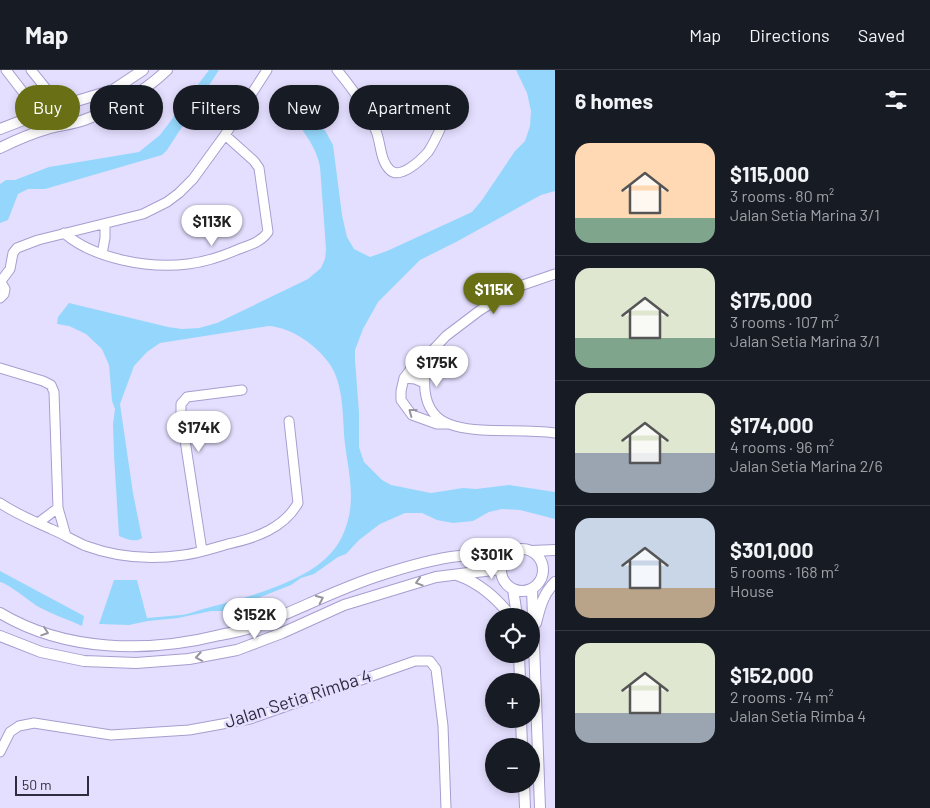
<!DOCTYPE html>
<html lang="en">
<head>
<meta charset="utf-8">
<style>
  :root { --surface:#171b24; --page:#20242c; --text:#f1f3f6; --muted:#9ea1a6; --line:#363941; --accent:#686f15 }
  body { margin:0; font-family:Barlow,sans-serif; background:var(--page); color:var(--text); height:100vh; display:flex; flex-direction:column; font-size:19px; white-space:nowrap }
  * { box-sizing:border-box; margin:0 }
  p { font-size:16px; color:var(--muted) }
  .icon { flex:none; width:28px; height:28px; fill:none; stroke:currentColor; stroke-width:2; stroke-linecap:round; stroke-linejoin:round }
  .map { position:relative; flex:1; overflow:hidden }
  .drawer { display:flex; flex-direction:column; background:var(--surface); width:375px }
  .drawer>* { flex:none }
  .top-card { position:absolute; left:15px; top:15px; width:465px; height:45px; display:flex; gap:10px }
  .controls { position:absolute; left:485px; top:538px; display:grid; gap:10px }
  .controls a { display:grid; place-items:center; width:55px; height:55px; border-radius:50%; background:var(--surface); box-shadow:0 2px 8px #0003; font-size:25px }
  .scale { position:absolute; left:15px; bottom:12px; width:74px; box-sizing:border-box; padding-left:5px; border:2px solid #302b3f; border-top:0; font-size:14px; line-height:18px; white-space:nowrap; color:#302b3f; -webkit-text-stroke:4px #e5dfff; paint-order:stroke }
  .price { position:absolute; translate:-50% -42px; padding:0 11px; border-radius:18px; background:#fff; color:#222; font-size:16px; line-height:32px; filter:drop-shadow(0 1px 2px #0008) }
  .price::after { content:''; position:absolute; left:50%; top:30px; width:15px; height:11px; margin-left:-8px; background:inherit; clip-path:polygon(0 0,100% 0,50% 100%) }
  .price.current { background:var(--accent); color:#fff }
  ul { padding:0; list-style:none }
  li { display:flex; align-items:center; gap:15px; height:125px; padding:0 20px }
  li+li { border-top:1px solid var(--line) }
  li span { display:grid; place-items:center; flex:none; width:140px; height:100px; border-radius:15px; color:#555 }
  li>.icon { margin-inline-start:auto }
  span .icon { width:60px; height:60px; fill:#fffc; stroke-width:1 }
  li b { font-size:21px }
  h2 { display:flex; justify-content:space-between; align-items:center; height:60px; padding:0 20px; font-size:21px }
  .chip { padding:0 18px; border-radius:22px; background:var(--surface); box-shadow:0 2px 8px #0003; font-size:18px; line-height:45px }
  .chip.current { background:var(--accent); color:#fff }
  header { display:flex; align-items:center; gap:30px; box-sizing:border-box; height:70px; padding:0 25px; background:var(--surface); border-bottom:1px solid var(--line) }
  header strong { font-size:24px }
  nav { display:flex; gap:28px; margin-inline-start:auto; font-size:18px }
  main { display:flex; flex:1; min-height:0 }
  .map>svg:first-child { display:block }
  .water { fill:#95d7fc }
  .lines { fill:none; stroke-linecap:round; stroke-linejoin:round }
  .minor-casing { stroke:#a89dcf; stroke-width:11 }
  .tertiary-casing { stroke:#a89dcf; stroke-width:12 }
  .minor { stroke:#fff; stroke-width:9 }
  .tertiary { stroke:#fff; stroke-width:10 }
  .oneway { stroke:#98959f }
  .labels { text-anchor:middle; stroke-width:5; stroke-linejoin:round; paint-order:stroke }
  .street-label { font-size:18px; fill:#302b3f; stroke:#e5dfff }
</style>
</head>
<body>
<header>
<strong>Map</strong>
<nav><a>Map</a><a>Directions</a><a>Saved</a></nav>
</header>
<main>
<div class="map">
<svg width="555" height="738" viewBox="0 0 555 738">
  <rect width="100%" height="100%" fill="#e5dfff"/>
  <path class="water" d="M 209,0 L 219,0 L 167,80 L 162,85 L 45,119 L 28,119 L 18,124 L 8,150 L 0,153 L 0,114 L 6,110 L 15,110 L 49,97 L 139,82 L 160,65 Z
    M 516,0 L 555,0 L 555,121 L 541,125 L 456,172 L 420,190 L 378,232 L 363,259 L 355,280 L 355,290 L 359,342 L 359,377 L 364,392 L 382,410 L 391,415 L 431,423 L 463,418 L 476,419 L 509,415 L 555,422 L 555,449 L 520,440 L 502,439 L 489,442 L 473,451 L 453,453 L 437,450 L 422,443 L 405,443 L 380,454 L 359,470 L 346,484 L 338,487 L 314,504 L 301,508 L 291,515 L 258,528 L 248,535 L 222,541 L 211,541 L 178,548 L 148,551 L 129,555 L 99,554 L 114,510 L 137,510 L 147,548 C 159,547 170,546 181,545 C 189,544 196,541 203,539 C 241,529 301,514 328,486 C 339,476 346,460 349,446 C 354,422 348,398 345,374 C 342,348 345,316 329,293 C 316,275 292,258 269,256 L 160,273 L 147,282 L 134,296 L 120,334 L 133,423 L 142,468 C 136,473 126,469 119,466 L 114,385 L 113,354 L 115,339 L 112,331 L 109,295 L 102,279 L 86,264 L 69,256 L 57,254 L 58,247 L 69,233 L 168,257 L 182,259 L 199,258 L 217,253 L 308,209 L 321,198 L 325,189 L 326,179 L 320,97 C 316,73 298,56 285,36 L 284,31 L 289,21 L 297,24 L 326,62 L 333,75 L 342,145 L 347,167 L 354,179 L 370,187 L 387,181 L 472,142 L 482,130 L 515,81 L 525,71 L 530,56 L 531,41 L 527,23 Z
    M 0,501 L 84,546 L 82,556 C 67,549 51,544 37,536 C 28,530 9,514 0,512 Z"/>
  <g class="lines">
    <g class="minor-casing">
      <path id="minor" d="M 6,0 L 40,44
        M 31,0 L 60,36
        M 337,0 C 352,18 368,39 376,61 C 381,73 380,91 390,100 C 400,110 421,90 428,82 C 435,72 440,59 445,48
        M 64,163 C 94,189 149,199 188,194 C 205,192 223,186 239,179 C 250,175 261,172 268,162 L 259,98 L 254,91 L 225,65
        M 102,184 L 105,168 L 105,154
        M 0,211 L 5,219 L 4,224 L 0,228
        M 1,211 L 10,199 L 13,183 L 17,178 L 38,170 L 143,144 L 167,132 L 179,123 L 193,109 L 225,65 L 267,0
        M 430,283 C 421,311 420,347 455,356 C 484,364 524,358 555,363
        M 0,298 L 43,311 L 51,315 L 54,322 L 58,438 L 66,466
        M 404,308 L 415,309 L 424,313
        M 448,354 L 437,354 L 412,345 L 401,330 L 401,321 L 404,308 L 413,296 L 430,283 L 446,266 L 479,241 L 517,217 L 555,204
        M 0,433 C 16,444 34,451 51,459 C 63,464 74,471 86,476 C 116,487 151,490 184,485 C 199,483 214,478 228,474 C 256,468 284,458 298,433 L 289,351
        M 38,453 L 58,438
        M 202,481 L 181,344 L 181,334 L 187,327 L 242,320
        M 0,682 L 10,662 L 19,656 L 34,653 L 111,665 L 189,660 L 250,649 L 415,591 L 430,591 L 436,599 L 443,656 L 446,738"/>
    </g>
    <g class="tertiary-casing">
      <path id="tertiary" d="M 0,59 L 60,36 L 113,20 L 143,0
        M 0,78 C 16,70 33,63 50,58 C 61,55 73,54 84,50 C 114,39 144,22 167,0
        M501 500a21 21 0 1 1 42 0a21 21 0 1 1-42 0Z
        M 532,481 L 555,480
        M 457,505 C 480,513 496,528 511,546
        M 513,519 L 517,546
        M 532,519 L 540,738
        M 0,543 C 65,582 148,583 220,565 C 231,563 242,561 253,557 C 294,542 333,521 375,507 C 402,498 431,489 459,486 C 477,483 494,483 512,482
        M 536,553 C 540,537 543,524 555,512
        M 0,566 L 41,582 L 84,591 L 136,593 L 189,589 L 237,580 L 282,563 L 344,535 L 436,507 L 501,499
        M 519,584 L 520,611
        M 521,649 L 522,676
        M 524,714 L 525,738"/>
    </g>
    <use href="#minor" class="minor"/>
    <use href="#tertiary" class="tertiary"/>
  </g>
  <defs><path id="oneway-chevron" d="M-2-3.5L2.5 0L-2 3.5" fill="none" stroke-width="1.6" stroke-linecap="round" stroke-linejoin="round" transform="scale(1.25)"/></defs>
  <g class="oneway">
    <use href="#oneway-chevron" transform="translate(412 342) rotate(-143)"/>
    <use href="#oneway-chevron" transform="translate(419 512) rotate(163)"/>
    <use href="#oneway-chevron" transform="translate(320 529) rotate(-25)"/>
    <use href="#oneway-chevron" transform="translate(45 562) rotate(19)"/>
    <use href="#oneway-chevron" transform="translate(199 587) rotate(170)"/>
  </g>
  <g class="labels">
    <g class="street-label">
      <text transform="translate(298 629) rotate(-18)" y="6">Jalan Setia Rimba 4</text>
    </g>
  </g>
</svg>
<div class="controls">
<a><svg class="icon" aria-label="locate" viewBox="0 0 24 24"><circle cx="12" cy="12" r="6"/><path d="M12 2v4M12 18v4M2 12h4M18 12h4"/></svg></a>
<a>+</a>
<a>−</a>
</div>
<div class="scale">50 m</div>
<b class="price" style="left:212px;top:177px">$113K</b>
<b class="price current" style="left:494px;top:245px">$115K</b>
<b class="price" style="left:437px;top:318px">$175K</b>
<b class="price" style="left:199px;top:383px">$174K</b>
<b class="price" style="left:492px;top:510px">$301K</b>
<b class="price" style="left:255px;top:570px">$152K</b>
<div class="top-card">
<a class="chip current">Buy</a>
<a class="chip">Rent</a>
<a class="chip">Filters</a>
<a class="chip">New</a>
<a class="chip">Apartment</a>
</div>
</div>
<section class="drawer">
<h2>6 homes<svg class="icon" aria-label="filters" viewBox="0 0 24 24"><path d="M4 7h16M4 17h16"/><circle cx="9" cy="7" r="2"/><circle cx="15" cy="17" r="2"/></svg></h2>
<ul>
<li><span style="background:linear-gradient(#ffd9b3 75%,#7fa58c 0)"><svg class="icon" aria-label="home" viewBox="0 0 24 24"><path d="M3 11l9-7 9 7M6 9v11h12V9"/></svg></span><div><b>$115,000</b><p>3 rooms · 80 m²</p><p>Jalan Setia Marina 3/1</p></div></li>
<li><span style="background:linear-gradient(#dfe7d0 70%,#7fa58c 0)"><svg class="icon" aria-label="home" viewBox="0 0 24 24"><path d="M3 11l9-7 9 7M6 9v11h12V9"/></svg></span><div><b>$175,000</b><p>3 rooms · 107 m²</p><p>Jalan Setia Marina 3/1</p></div></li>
<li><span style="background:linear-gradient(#dfe7d0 60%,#9aa5b1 0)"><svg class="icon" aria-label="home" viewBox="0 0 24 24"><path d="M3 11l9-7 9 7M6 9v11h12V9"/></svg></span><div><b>$174,000</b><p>4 rooms · 96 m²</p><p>Jalan Setia Marina 2/6</p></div></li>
<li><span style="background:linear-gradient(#c9d6e8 70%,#b9a48a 0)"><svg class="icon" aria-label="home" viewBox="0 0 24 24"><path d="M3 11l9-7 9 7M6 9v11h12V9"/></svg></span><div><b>$301,000</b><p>5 rooms · 168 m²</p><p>House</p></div></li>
<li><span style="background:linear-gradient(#dfe7d0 70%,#9aa5b1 0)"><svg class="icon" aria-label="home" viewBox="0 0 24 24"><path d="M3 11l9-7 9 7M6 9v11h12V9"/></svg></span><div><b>$152,000</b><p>2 rooms · 74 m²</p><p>Jalan Setia Rimba 4</p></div></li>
</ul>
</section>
</main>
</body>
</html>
